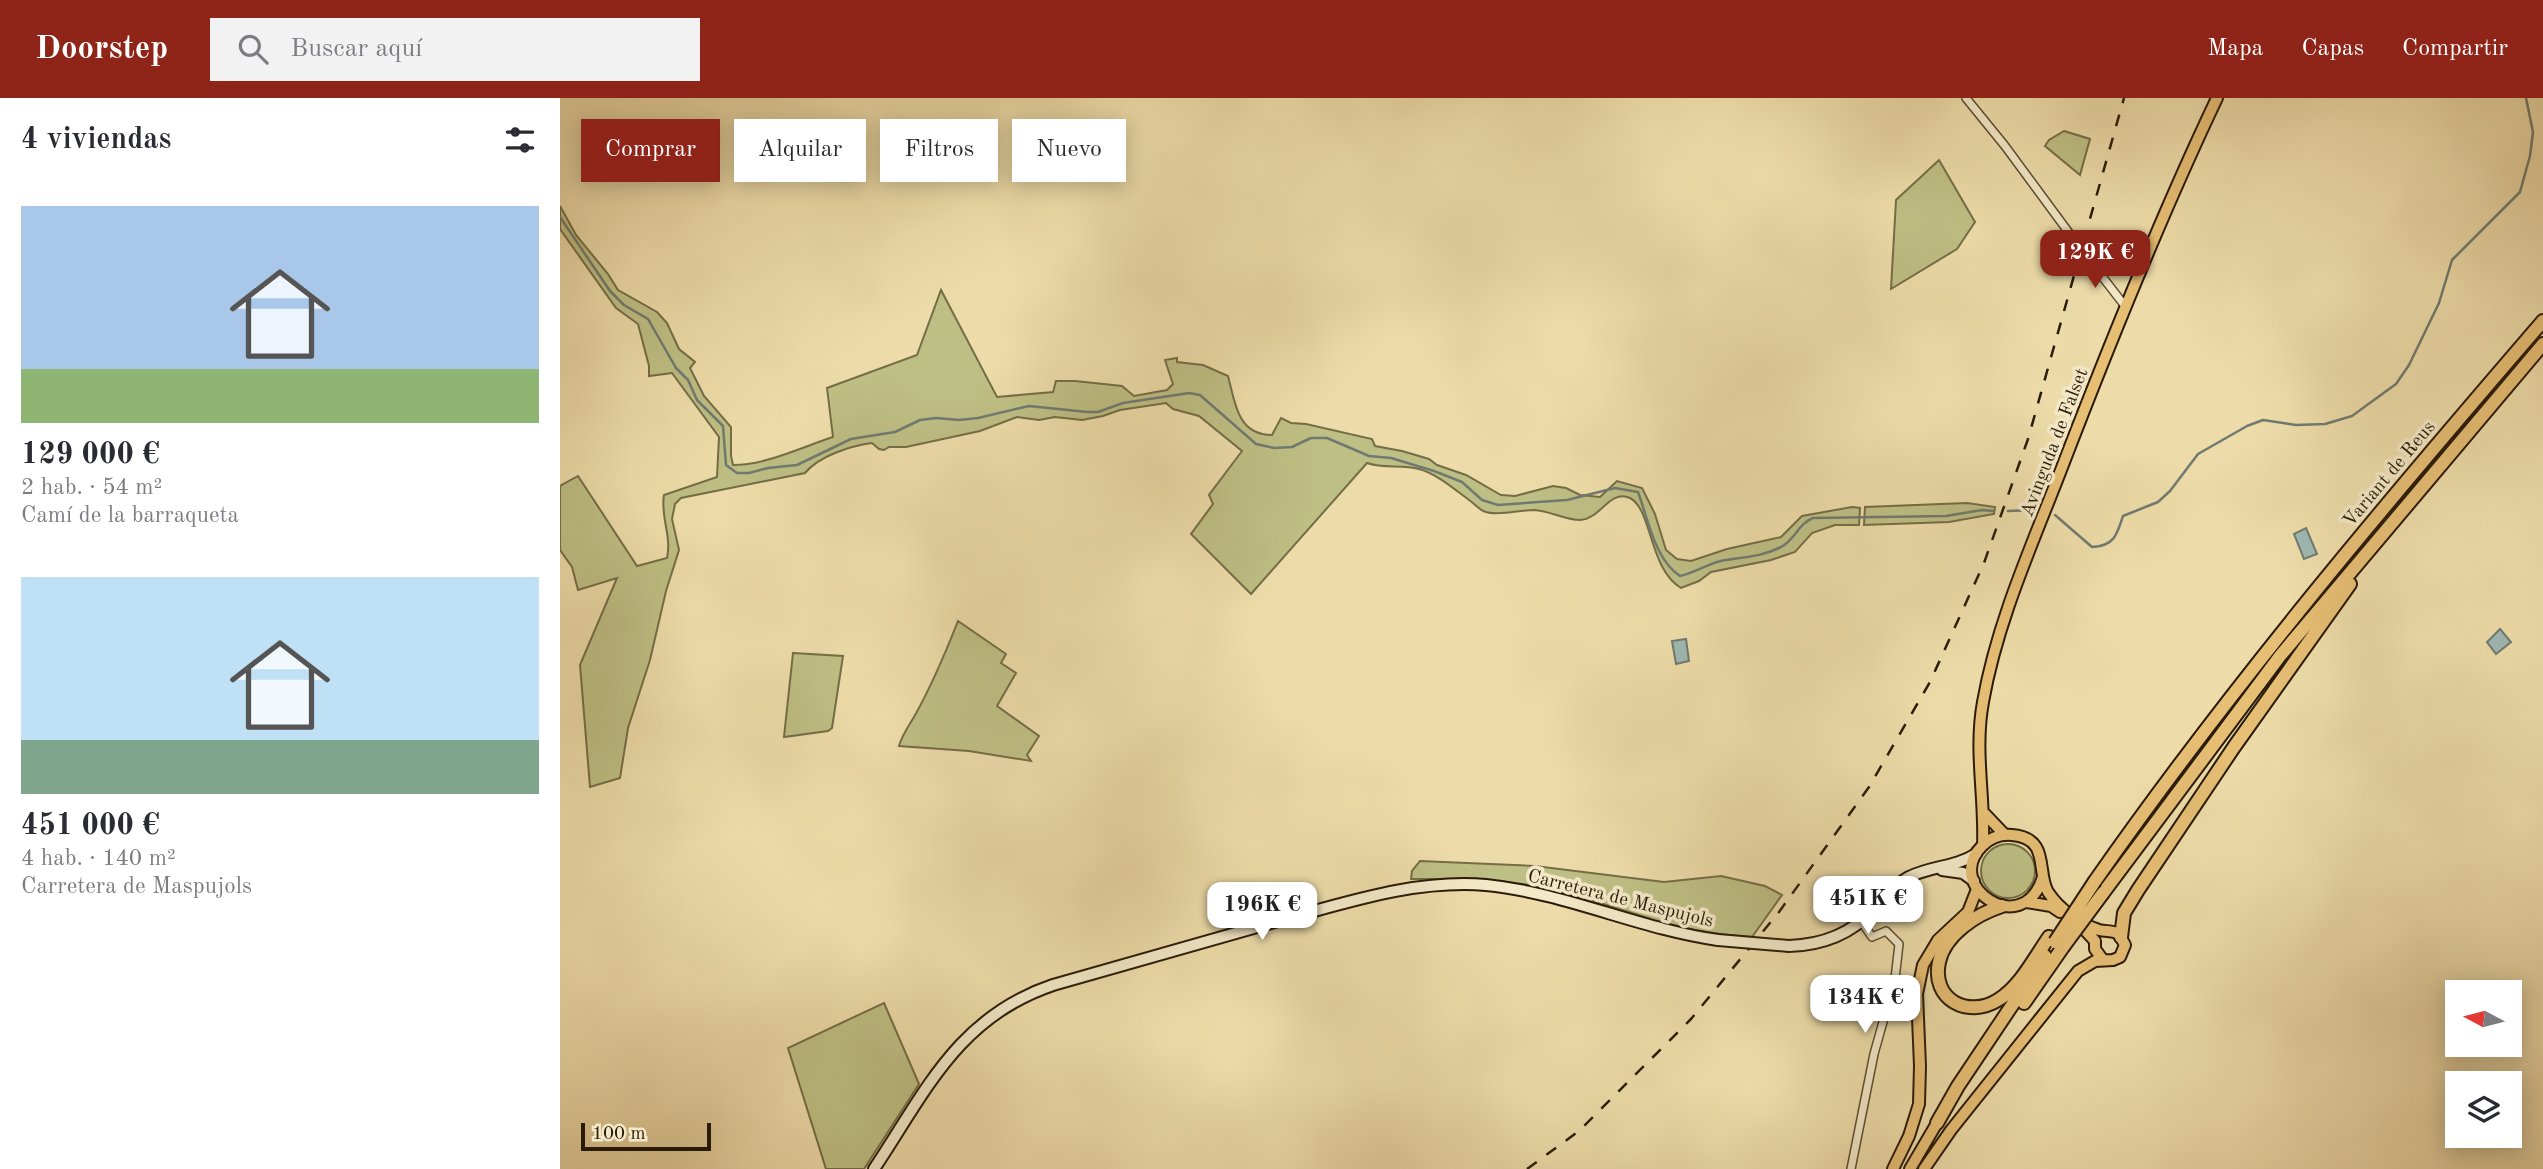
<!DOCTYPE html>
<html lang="es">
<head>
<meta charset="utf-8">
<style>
  :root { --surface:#fff; --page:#f2f2f3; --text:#2b2b33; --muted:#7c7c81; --accent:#8f2418 }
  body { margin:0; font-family:"Old Standard TT",serif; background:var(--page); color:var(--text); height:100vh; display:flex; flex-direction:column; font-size:26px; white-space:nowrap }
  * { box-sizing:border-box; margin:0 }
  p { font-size:23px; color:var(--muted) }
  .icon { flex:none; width:38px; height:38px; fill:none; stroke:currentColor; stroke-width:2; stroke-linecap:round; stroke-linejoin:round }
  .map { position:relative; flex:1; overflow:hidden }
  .side { display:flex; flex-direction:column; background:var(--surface); width:560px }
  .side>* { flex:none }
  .guide { position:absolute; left:21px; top:21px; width:665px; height:63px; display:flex; gap:14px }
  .needle { width:46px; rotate:277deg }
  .fabs { position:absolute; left:1885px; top:882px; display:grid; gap:14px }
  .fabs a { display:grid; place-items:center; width:77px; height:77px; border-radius:0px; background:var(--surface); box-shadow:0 4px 18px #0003; font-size:35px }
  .scale { position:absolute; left:21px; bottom:18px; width:130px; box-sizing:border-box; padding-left:7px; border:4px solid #2a1b09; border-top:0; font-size:19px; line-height:24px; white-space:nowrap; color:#2a1b09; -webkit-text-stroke:5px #f3e8c7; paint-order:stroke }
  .price { position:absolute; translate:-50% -60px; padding:0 16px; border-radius:14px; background:#fff; color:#222; font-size:23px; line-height:46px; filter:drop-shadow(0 2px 4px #0008) }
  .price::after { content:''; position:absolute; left:50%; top:42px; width:21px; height:16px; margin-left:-10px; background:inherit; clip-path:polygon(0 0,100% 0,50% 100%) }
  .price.selected { background:var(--accent); color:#fff }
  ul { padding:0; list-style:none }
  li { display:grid; align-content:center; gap:14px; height:371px; padding:0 21px }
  li span { display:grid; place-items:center; height:217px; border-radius:0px; color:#555 }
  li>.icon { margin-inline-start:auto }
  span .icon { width:126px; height:126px; fill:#fffc; stroke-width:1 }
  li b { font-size:30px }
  h2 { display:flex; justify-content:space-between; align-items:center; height:84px; padding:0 21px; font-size:30px }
  .chip { padding:0 24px; border-radius:0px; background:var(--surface); box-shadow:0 4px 18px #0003; font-size:24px; line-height:63px }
  .chip.selected { background:var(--accent); color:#fff }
  header { display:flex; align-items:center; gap:42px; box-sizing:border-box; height:98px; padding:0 35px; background:var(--accent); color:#fff }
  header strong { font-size:33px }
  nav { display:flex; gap:38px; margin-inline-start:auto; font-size:24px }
  .search { width:490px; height:63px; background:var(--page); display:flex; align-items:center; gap:18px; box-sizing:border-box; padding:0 24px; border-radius:0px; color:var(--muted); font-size:26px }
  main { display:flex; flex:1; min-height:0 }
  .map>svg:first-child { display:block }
  .green { fill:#bebf84; stroke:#746d46; stroke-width:2 }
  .water { fill:#9eb9b4; stroke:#707a70; stroke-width:2 }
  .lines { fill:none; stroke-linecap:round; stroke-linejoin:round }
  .stream { stroke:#707a70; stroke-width:2.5 }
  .street-casing { stroke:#5b4b31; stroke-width:10 }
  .secondary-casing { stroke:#2a1b09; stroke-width:14 }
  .primary-casing { stroke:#2a1b09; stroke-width:14 }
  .highway-casing { stroke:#2a1b09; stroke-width:16 }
  .street { stroke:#f3e8c7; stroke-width:7 }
  .secondary { stroke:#f3e8c7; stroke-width:10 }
  .primary { stroke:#e6be74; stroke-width:10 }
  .highway { stroke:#e6be74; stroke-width:12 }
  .rail { stroke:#2a1b09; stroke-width:2.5; stroke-dasharray:12 12; stroke-linecap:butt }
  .secondary-bridge-casing { stroke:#2a1b09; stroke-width:14; stroke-linecap:butt }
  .highway-bridge-casing { stroke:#2a1b09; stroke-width:16; stroke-linecap:butt }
  .secondary-bridge { stroke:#f3e8c7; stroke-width:10 }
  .highway-bridge { stroke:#e6be74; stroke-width:12 }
  .labels { text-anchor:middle; stroke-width:7; stroke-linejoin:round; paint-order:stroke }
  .street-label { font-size:19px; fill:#2a1b09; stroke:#f3e8c7 }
</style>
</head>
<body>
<header>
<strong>Doorstep</strong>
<div class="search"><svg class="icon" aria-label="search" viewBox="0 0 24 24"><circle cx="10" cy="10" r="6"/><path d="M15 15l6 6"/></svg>Buscar aquí</div>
<nav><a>Mapa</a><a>Capas</a><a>Compartir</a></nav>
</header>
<main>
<section class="side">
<h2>4 viviendas<svg class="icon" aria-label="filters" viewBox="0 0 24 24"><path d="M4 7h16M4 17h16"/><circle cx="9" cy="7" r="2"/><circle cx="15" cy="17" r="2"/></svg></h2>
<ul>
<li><span style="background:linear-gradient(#a9c7e8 75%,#8fb573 0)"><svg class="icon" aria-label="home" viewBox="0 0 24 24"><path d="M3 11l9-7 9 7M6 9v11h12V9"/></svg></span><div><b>129 000 €</b><p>2 hab. · 54 m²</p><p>Camí de la barraqueta</p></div></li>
<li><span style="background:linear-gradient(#bfe0f5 75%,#7fa58c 0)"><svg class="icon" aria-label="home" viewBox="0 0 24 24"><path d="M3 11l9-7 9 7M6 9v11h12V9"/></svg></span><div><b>451 000 €</b><p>4 hab. · 140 m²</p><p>Carretera de Maspujols</p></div></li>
</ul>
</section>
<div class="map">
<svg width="1983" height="1071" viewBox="0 0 1983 1071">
  <rect width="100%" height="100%" fill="#eddca9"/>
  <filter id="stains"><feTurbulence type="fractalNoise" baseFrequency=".00286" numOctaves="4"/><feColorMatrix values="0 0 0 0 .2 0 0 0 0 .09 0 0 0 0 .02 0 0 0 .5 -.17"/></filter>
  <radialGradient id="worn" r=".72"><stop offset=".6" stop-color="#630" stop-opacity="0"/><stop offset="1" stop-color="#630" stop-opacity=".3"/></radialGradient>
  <path class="green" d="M 1504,33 L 1530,41 L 1520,77 L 1485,48 L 1489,42 Z
    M 1379,62 L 1415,124 L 1397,151 L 1331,191 L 1336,102 Z
    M 0,108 L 16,137 L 48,176 L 58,192 L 97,214 L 107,225 L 119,251 L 135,264 L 130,270 L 144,298 L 171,329 L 171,358 L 173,367 C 206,367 242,349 273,339 L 267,290 L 357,257 L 381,192 L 437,299 L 493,294 L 496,283 L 515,283 L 562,288 L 574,298 L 607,292 L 613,286 L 605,262 L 617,260 L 617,264 L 643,267 L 668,278 C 675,304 677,337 712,337 L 721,320 L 731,325 L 746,326 L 812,341 L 815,348 L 842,353 L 869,361 L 877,367 L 906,377 L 941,397 L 955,398 L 993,388 L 1006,390 L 1020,397 L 1040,399 L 1057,383 L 1082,390 L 1095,416 L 1106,452 L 1117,461 L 1131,463 L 1167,451 L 1221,439 L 1242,418 L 1292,409 L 1300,410 L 1299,427 L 1275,427 L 1252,435 L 1235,454 L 1211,462 L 1151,474 L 1139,483 L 1121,490 C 1089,471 1092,411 1070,400 C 1049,391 1041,421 1020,422 C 1006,422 990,413 974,412 C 960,412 938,418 926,414 C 920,413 914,405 909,402 C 894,391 877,376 859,371 C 842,366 824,371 807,365 L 691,496 L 631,436 L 653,406 L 649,397 L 682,353 L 639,318 L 613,311 L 606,305 L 560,312 L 543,318 L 522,322 L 495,319 L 479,322 L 457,319 L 420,333 L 346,349 L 329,349 L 324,352 L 319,351 L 312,345 C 290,348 259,358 245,375 L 121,400 L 115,406 L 112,421 L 119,452 L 106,493 L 90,562 L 68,630 L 60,680 L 30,689 L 20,567 L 57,480 L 18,492 L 12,469 L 0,452 L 0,388 L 18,378 L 77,468 L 107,460 C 112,438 100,418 104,397 L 157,379 L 159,339 L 112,275 L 89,278 L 89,268 L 78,226 L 56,210 L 0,131 Z
    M 1407,405 L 1435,409 L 1434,416 L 1389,424 L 1304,427 L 1305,409 Z
    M 398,523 L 446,556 L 441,565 L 456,575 L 437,608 L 479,638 L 467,657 L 471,663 L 409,653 L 339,648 C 342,637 348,629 354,619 C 371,589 385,556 398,523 Z
    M 233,555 L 283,558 L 272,630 L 268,633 L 224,639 Z
    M1421 773a27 27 0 1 1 54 0a27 27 0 1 1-54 0Z
    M 860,763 L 975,768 L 1104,784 L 1161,778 L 1205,788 L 1222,797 L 1192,839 C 1165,837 1139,834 1113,827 C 1066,815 1021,796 974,788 C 933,780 893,781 851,781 L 852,773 Z
    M 324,905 L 359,986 L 304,1071 L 266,1071 L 228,950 Z"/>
  <path class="water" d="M 1746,430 L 1757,456 L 1744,461 L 1734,436 Z
    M 1940,531 L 1951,544 L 1936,556 L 1927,544 Z
    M 1126,541 L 1129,563 L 1116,566 L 1112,543 Z"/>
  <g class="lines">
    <path class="stream" d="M 0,119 L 50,193 L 64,207 L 88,221 L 116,270 L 128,282 L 137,302 L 163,328 L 166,367 L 177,375 L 189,375 L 208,370 L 237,367 L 291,341 L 335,334 L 360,322 L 376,320 L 399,322 L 418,320 L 469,308 L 527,314 L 538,314 L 563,305 L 629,295 L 640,297 L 696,346 L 714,350 L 732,349 L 751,340 L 767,340 L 809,358 L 831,360 L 874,373 L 902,384 L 922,402 L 938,407 L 1007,402 L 1055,390 L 1078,394 C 1088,421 1095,462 1120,478 C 1135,475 1147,466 1161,463 C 1182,459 1202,459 1221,449 C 1235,442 1239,425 1253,420 L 1386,418 L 1422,412 L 1434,413
      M 1448,413 L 1477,412
      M 1495,417 L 1532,449 C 1554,448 1557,437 1563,418 L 1598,404 L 1610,393 L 1638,356 L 1687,328 L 1703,322 L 1736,327 L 1765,326 L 1792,318 L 1836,286 L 1849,267 L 1879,205 L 1892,162 L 1960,94 L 1970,58 L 1973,34 L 1966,0"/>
    <g class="street-casing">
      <path id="street" d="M 1406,0 L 1445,48 L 1518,147
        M 1527,159 L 1565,208
        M 1291,1071 L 1314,956 L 1335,881 L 1339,846 L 1326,833 L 1312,839 L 1301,823"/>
    </g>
    <g class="secondary-casing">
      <path id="secondary" d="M 1382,772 L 1403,775 L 1414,783
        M 1229,848 C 1261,847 1291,836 1313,812 C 1325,800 1334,787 1349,779 C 1371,768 1396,769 1416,756
        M 314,1071 C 366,993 398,919 493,887 C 568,865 643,844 718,823 C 786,805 855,781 926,787 C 1006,795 1079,831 1158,842"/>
    </g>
    <g class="primary-casing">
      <path id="primary" d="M 1425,716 L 1445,737
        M 1423,747 C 1425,698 1414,653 1423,604 C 1437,524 1472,447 1501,372 C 1549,247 1599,122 1657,0
        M 1466,804 L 1491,808 L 1500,814
        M 1522,829 L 1535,843 L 1535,851 L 1543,862
        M 1333,1071 L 1349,1038 L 1359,1006 L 1360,968 L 1357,896 L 1363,867 L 1378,842 L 1408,814 L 1417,791
        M 1350,1071 L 1377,1025
        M 1364,1071 L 1391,1032 L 1518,873 L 1535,863 L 1553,862 L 1560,859 L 1565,847 L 1559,836 C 1552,832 1547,834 1539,832 C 1520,826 1499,811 1488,794 C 1476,775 1491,740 1452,737 C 1441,736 1430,740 1422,748 C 1382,788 1463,843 1483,779"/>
    </g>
    <g class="highway-casing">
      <path id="highway" d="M 1535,783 C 1672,587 1827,404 1983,223
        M 1543,795 L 1720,558 L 1983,246
        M 1442,808 C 1417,816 1385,836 1379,864 C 1371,901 1407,921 1438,902 C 1460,889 1475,859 1489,839
        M 1561,839 L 1564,815 L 1578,792 L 1674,649 L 1790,486
        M 1464,905 L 1503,849
        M 1377,1025 L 1398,988 L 1485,858"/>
    </g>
    <use href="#street" class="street"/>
    <use href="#secondary" class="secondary"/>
    <use href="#primary" class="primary"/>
    <use href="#highway" class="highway"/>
    <path class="rail" d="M 967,1071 L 1019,1033 L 1131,921 L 1219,814 L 1309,689 L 1370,584 L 1424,465 L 1468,341 L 1564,0"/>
    <g class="secondary-bridge-casing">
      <path id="secondary-bridge" d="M 1158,842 L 1229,848"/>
    </g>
    <g class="highway-bridge-casing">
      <path id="highway-bridge" d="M 1495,844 L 1535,783
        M 1503,849 L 1543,795"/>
    </g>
    <use href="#secondary-bridge" class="secondary-bridge"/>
    <use href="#highway-bridge" class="highway-bridge"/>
  </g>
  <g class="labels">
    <g class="street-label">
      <text transform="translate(1493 344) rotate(-69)" y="7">Avinguda de Falset</text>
      <text transform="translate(1828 375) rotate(-50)" y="7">Variant de Reus</text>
      <text transform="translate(1061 799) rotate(14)" y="7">Carretera de Maspujols</text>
    </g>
  </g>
  <rect width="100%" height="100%" filter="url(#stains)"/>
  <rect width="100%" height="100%" fill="url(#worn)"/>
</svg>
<div class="fabs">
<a><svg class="needle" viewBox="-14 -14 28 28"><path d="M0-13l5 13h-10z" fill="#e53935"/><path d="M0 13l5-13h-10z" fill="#7c7c81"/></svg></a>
<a><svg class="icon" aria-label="layers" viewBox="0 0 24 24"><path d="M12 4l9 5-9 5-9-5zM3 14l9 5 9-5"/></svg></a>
</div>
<div class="scale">100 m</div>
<b class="price selected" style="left:1535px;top:192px">129K €</b>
<b class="price" style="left:1308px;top:838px">451K €</b>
<b class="price" style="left:702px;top:844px">196K €</b>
<b class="price" style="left:1305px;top:937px">134K €</b>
<div class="guide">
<a class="chip selected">Comprar</a>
<a class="chip">Alquilar</a>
<a class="chip">Filtros</a>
<a class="chip">Nuevo</a>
</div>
</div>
</main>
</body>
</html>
